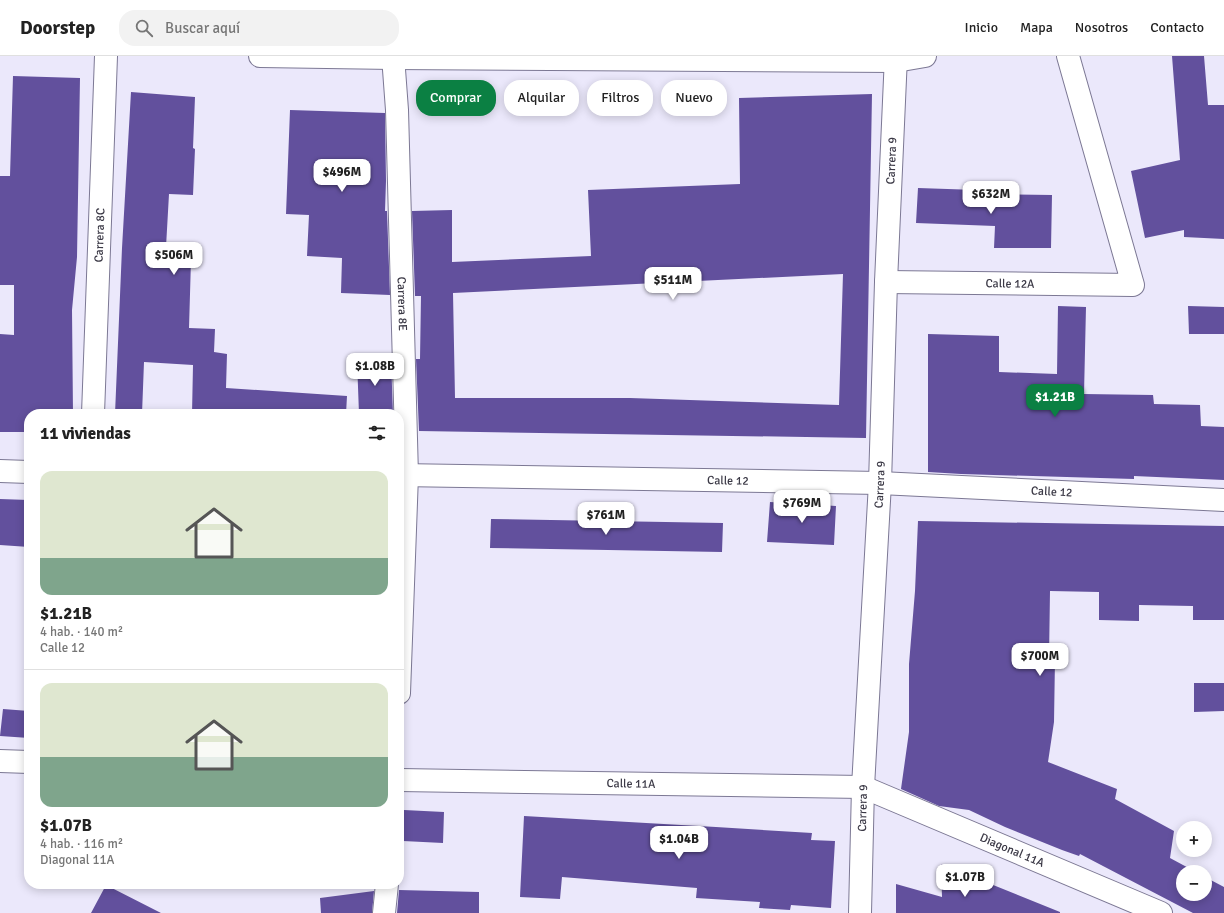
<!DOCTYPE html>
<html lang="es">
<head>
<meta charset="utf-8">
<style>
  :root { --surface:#fff; --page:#f2f2f2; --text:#222; --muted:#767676; --line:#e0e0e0; --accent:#0b8043 }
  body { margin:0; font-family:Signika,sans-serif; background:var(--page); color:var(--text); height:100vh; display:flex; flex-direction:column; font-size:15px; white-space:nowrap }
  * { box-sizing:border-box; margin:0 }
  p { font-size:13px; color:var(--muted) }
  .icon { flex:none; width:22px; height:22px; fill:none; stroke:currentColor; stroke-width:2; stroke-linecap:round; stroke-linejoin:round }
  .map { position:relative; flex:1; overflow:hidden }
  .details { position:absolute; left:24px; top:353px; width:380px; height:480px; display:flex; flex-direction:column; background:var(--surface); border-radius:16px; box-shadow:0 2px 10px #0003 }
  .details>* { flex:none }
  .hud { position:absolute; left:416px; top:24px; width:380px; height:36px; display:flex; gap:8px }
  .tools { position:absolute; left:1176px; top:765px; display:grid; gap:8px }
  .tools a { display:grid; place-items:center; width:36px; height:36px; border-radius:50%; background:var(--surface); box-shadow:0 2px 10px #0003; font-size:20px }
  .price { position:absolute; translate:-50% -34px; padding:0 9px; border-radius:8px; background:#fff; color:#222; font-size:13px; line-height:26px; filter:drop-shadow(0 1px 2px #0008) }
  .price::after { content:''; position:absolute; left:50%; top:24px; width:12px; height:9px; margin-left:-6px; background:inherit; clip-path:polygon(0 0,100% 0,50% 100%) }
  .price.selected { background:var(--accent); color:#fff }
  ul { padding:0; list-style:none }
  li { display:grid; align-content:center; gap:8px; height:212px; padding:0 16px }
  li+li { border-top:1px solid var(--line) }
  li span { display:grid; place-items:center; height:124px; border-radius:12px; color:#555 }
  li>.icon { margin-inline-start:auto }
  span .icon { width:72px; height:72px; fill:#fffc; stroke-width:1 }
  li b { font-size:17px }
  h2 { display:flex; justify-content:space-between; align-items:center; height:48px; padding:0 16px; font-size:17px }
  .chip { padding:0 14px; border-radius:16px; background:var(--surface); box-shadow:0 2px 10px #0003; font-size:14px; line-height:36px }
  .chip.selected { background:var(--accent); color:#fff }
  header { display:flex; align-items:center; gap:24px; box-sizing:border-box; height:56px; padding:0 20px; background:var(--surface); border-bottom:1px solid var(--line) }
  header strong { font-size:19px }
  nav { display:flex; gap:22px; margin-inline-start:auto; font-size:14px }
  .search { width:280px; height:36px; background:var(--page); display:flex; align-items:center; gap:10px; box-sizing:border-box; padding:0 14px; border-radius:16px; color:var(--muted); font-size:15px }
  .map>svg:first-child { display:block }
  .building { fill:#62509d; fill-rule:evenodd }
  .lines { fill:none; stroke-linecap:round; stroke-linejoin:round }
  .street-casing { stroke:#7c7894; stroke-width:24 }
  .street { stroke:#fff; stroke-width:22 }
  .labels { text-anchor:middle; stroke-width:4; stroke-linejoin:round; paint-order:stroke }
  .street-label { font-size:12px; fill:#3b3946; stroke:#fff }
</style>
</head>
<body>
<header>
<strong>Doorstep</strong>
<div class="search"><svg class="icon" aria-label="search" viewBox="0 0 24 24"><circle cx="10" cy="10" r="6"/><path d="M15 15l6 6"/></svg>Buscar aquí</div>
<nav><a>Inicio</a><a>Mapa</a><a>Nosotros</a><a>Contacto</a></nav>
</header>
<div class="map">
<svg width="1224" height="857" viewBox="0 0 1224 857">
  <rect width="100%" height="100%" fill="#ebe8fb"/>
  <path class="building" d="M 1172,0 L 1204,0 L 1208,49 L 1224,49 L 1224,183 L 1184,181 L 1184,174 L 1145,182 L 1131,115 L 1180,104 Z
    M 13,20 L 80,22 L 77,201 L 72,254 L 73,358 L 29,358 L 29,376 L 0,376 L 0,278 L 14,279 L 14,229 L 0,229 L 0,120 L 10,120 Z
    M 131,36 L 195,41 L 193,92 L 195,93 L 193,139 L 169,138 L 166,191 L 176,191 L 176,203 L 191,204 L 189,272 L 215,273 L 214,296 L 227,298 L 226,332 L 347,340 L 346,358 L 192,358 L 193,309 L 144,306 L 142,358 L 115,358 L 122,192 Z
    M 872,38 L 866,382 L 419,375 L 416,303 L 420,303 L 421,240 L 415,240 L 412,155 L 452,154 L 452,206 L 591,200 L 588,134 L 740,128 L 739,42 ZM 843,218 L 839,349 L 630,342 L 455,342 L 453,237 Z
    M 290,54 L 385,57 L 386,125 L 385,155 L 387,155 L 390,239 L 341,237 L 342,202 L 307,200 L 309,159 L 286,158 Z
    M 918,132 L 977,134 L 977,138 L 1052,139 L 1051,192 L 994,192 L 995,170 L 916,167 Z
    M 1058,250 L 1086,251 L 1084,338 L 1153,339 L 1154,348 L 1200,349 L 1201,370 L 1224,371 L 1224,424 L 1134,420 L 1134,423 L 961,418 L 928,416 L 928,278 L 999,280 L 999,316 L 1057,318 Z
    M 1188,250 L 1224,251 L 1224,278 L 1189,278 Z
    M 391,303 L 393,358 L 359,358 L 357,304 Z
    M 0,443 L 29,444 L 29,491 L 0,489 Z
    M 770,446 L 836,450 L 834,489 L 767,486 Z
    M 491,463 L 723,467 L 722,496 L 490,492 Z
    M 918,465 L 1224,470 L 1224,564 L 1193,564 L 1193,550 L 1139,549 L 1139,565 L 1099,564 L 1099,536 L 1050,535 L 1049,603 L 1055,603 L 1054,666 L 1048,706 L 1117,733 L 1115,743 L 1174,775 L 1170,802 L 1196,816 L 1183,816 L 1183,838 L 1205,838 L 1205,821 L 1224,831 L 1224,857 L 1193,857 L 1080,798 L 1079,800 L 1062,794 L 1005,771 L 969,754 L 939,750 L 901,733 L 909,676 L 909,608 L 915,535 Z
    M 1194,627 L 1224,627 L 1224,655 L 1194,656 Z
    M 3,653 L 29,655 L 29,682 L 0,680 Z
    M 404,754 L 444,756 L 443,787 L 403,785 Z
    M 524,760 L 716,771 L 812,777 L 811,784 L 835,785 L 831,852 L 791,849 L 790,854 L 759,852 L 760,846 L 696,842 L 697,832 L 562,821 L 560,843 L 520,841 Z
    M 941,808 L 1060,856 L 1060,857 L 896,857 L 896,828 L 942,841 Z
    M 106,829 L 161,857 L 91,857 Z
    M 399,834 L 479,836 L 479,857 L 397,857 Z
    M 374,835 L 372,857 L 321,857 L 320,842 Z"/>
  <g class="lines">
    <g class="street-casing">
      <g id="street">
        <path d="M 260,0 L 393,2 L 896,5 L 925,0"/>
        <path id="s1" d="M 393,0 L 397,54 L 407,419 L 399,637"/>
        <path id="s2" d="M 886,226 L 1133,229 L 1068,0"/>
        <path id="s3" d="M 93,358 L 106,0"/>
        <path d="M 0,415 L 29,416"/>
        <path id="s4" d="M 399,419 L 880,427 L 1224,444"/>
        <path d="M 0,705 L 29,706"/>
        <path id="s5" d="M 399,724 L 863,731 L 1161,857"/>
        <path d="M 384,857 L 387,828"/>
        <path id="s6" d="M 860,857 L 863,731 L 880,427 L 886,226 L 896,0"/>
      </g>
    </g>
    <use href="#street" class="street"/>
  </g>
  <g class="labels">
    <g class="street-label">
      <text dy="4" stroke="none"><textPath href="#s6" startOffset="753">Carrera 9</textPath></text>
      <text dy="4" stroke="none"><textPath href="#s3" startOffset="179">Carrera 8C</textPath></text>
      <text dy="4" stroke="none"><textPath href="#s2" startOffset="124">Calle 12A</textPath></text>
      <text dy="4" stroke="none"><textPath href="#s1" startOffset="248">Carrera 8E</textPath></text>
      <text dy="4" stroke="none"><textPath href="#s4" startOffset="329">Calle 12</textPath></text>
      <text dy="4" stroke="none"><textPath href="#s6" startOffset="429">Carrera 9</textPath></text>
      <text dy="4" stroke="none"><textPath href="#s4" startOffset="653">Calle 12</textPath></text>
      <text dy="4" stroke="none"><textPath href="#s5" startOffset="232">Calle 11A</textPath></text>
      <text dy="4" stroke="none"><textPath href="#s6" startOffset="105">Carrera 9</textPath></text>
      <text dy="4" stroke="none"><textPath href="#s5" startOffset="626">Diagonal 11A</textPath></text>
    </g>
  </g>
</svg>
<div class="tools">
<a>+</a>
<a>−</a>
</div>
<b class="price" style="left:342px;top:137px">$496M</b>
<b class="price" style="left:991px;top:159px">$632M</b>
<b class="price" style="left:174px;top:220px">$506M</b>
<b class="price" style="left:673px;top:245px">$511M</b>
<b class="price" style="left:375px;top:331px">$1.08B</b>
<b class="price selected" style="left:1055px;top:362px">$1.21B</b>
<b class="price" style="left:802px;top:468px">$769M</b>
<b class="price" style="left:606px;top:480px">$761M</b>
<b class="price" style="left:1040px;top:621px">$700M</b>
<b class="price" style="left:679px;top:804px">$1.04B</b>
<b class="price" style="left:965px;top:842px">$1.07B</b>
<div class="hud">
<a class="chip selected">Comprar</a>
<a class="chip">Alquilar</a>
<a class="chip">Filtros</a>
<a class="chip">Nuevo</a>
</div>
<section class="details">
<h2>11 viviendas<svg class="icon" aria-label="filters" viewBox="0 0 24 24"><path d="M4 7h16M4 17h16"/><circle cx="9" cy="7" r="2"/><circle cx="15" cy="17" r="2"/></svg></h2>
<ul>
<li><span style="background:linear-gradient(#dfe7d0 70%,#7fa58c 0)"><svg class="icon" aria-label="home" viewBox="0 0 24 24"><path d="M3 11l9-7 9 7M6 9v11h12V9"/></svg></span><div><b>$1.21B</b><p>4 hab. · 140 m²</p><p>Calle 12</p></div></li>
<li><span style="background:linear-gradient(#dfe7d0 60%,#7fa58c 0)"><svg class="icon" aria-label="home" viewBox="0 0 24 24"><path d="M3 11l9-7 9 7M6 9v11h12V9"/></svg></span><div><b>$1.07B</b><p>4 hab. · 116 m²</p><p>Diagonal 11A</p></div></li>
</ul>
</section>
</div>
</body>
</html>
